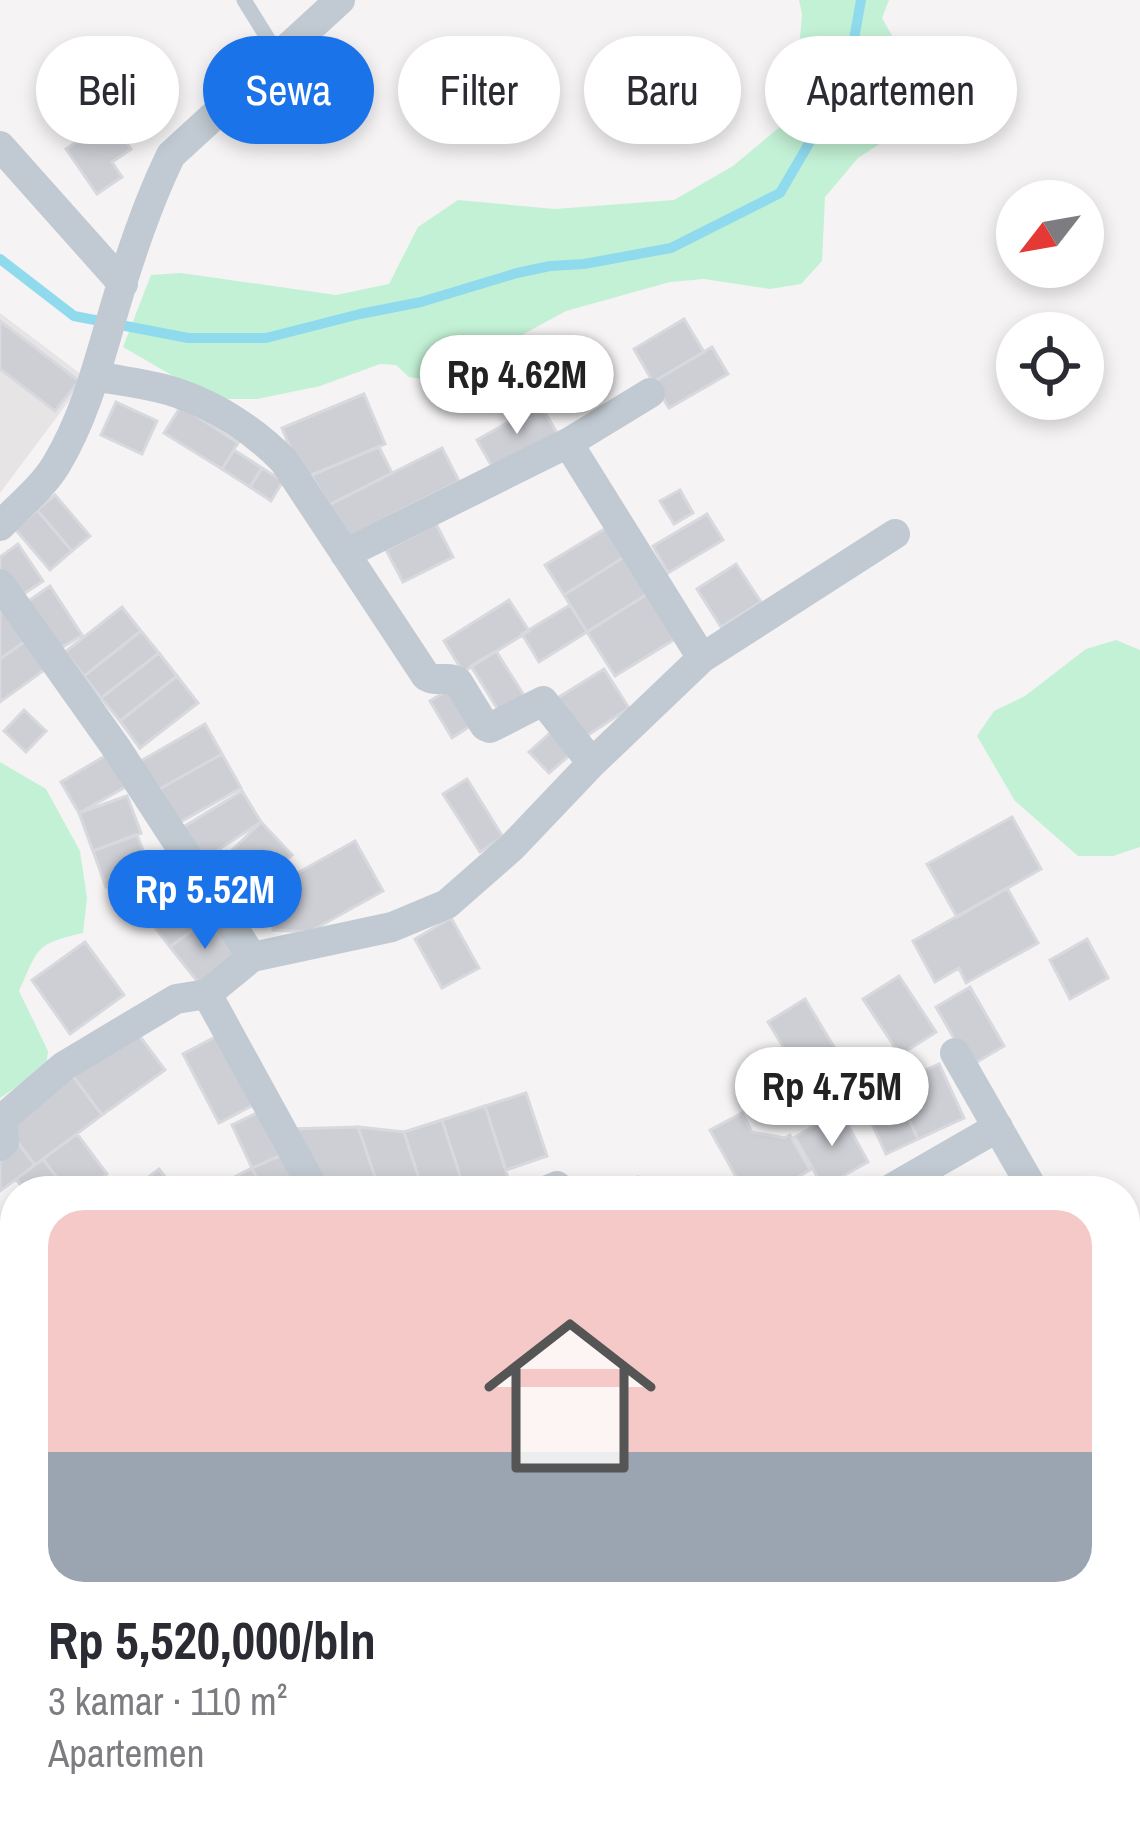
<!DOCTYPE html>
<html lang="id">
<head>
<meta charset="utf-8">
<style>
  :root { --surface:#fff; --page:#f2f2f3; --text:#2b2b33; --muted:#7c7c81; --accent:#1a73e8 }
  body { margin:0; font-family:"Archivo Narrow",sans-serif; background:var(--page); color:var(--text); height:100vh; display:flex; flex-direction:column; font-size:45px; white-space:nowrap }
  * { box-sizing:border-box; margin:0 }
  p { font-size:39px; color:var(--muted) }
  .icon { flex:none; width:66px; height:66px; fill:none; stroke:currentColor; stroke-width:2; stroke-linecap:round; stroke-linejoin:round }
  .map { position:relative; flex:1; overflow:hidden }
  .details { position:absolute; left:0px; top:1176px; width:1140px; height:663px; display:flex; flex-direction:column; background:var(--surface); border-radius:48px 48px 0 0; box-shadow:0 6px 18px #0003 }
  .details>* { flex:none }
  .top-card { position:absolute; left:36px; top:36px; width:1068px; height:108px; display:flex; gap:24px }
  .needle { width:78px; rotate:239deg }
  .tools { position:absolute; left:996px; top:180px; display:grid; gap:24px }
  .tools a { display:grid; place-items:center; width:108px; height:108px; border-radius:50%; background:var(--surface); box-shadow:0 6px 18px #0003; font-size:60px }
  .price { position:absolute; translate:-50% -102px; padding:0 27px; border-radius:42px; background:#fff; color:#222; font-size:39px; line-height:78px; filter:drop-shadow(0 3px 6px #0008) }
  .price::after { content:''; position:absolute; left:50%; top:72px; width:36px; height:27px; margin-left:-18px; background:inherit; clip-path:polygon(0 0,100% 0,50% 100%) }
  .price.current { background:var(--accent); color:#fff }
  ul { padding:0; list-style:none }
  li { display:grid; align-content:center; gap:24px; height:636px; padding:0 48px }
  li span { display:grid; place-items:center; height:372px; border-radius:36px; color:#555 }
  li>.icon { margin-inline-start:auto }
  span .icon { width:216px; height:216px; fill:#fffc; stroke-width:1 }
  li b { font-size:51px }
  .tag { padding:0 42px; border-radius:54px; background:var(--surface); box-shadow:0 6px 18px #0003; font-size:42px; line-height:108px }
  .tag.current { background:var(--accent); color:#fff }
  .map>svg:first-child { display:block }
  .education { fill:#e6e4e5 }
  .green { fill:#c3f1d5 }
  .lines { fill:none; stroke-linecap:round; stroke-linejoin:round }
  .stream { stroke:#90daee; stroke-width:10 }
  .building { fill:#cdcfd5; stroke:#d7d9de; stroke-width:3 }
  .service { stroke:#c1cad2; stroke-width:15 }
  .minor { stroke:#c1cad2; stroke-width:30 }
</style>
</head>
<body>
<div class="map">
<svg width="1140" height="1837" viewBox="0 0 1140 1837">
  <rect width="100%" height="100%" fill="#f5f3f3"/>
  <path class="education" d="M 0,313 L 86,378 L 0,493 Z"/>
  <path class="green" d="M 799,0 L 889,0 L 882,18 L 931,104 L 928,119 L 918,133 L 887,139 L 858,158 L 825,197 L 822,261 L 801,284 L 770,289 L 704,279 L 670,282 L 566,311 L 485,355 L 448,383 L 409,377 L 396,365 L 380,364 L 320,386 L 257,399 L 227,399 L 180,380 L 123,347 L 151,275 L 181,273 L 336,295 L 389,284 L 418,227 L 458,200 L 555,209 L 674,200 L 733,166 L 781,126 L 795,97 L 802,14 Z
    M 1116,640 L 1140,650 L 1140,847 L 1113,856 L 1078,856 L 1015,801 L 977,736 L 994,711 L 1025,696 L 1086,649 Z
    M 0,762 L 46,789 L 80,851 L 87,898 L 83,933 C 34,944 39,948 19,991 L 48,1051 L 46,1067 L 0,1098 Z"/>
  <g class="lines">
    <path class="stream" d="M 0,259 L 74,316 L 188,338 L 266,338 L 360,314 L 421,302 L 517,273 L 550,266 L 584,264 L 671,248 L 780,193 L 838,94 L 850,62 L 861,0"/>
  </g>
  <path class="building" d="M 115,126 L 131,149 L 112,162 L 122,177 L 97,194 L 66,149 L 92,132 L 96,139 Z
    M 684,319 L 704,352 L 653,382 L 634,349 Z
    M 0,321 L 79,381 L 55,411 L 0,369 Z
    M 712,347 L 728,374 L 669,408 L 653,382 Z
    M 364,394 L 385,444 L 303,479 L 282,428 Z
    M 116,402 L 157,421 L 142,454 L 101,435 Z
    M 540,404 L 557,433 L 494,470 L 477,440 Z
    M 181,406 L 238,443 L 222,469 L 164,433 Z
    M 379,447 L 392,473 L 329,505 L 311,475 Z
    M 442,448 L 459,481 L 345,539 L 329,505 Z
    M 234,450 L 262,468 L 250,487 L 222,469 Z
    M 262,468 L 283,481 L 271,501 L 250,487 Z
    M 680,490 L 693,513 L 674,524 L 660,501 Z
    M 55,495 L 90,536 L 72,551 L 37,510 Z
    M 37,510 L 72,551 L 50,570 L 15,529 Z
    M 707,514 L 723,540 L 668,573 L 653,546 Z
    M 436,524 L 453,557 L 403,582 L 386,550 Z
    M 611,525 L 629,554 L 564,595 L 545,565 Z
    M 18,544 L 43,581 L 16,599 L 0,576 L 0,557 Z
    M 629,554 L 652,591 L 587,632 L 564,595 Z
    M 736,564 L 761,602 L 721,627 L 697,589 Z
    M 50,586 L 82,635 L 58,650 L 27,602 Z
    M 652,591 L 680,636 L 615,676 L 587,632 Z
    M 509,600 L 529,631 L 463,672 L 444,641 Z
    M 570,605 L 587,632 L 539,662 L 522,634 Z
    M 122,607 L 141,631 L 84,676 L 65,652 Z
    M 5,608 L 27,640 L 0,659 L 0,611 Z
    M 141,631 L 159,653 L 101,698 L 84,676 Z
    M 27,640 L 47,668 L 0,702 L 0,659 Z
    M 496,651 L 525,697 L 500,713 L 471,666 Z
    M 159,653 L 177,676 L 120,721 L 101,698 Z
    M 604,669 L 629,708 L 582,739 L 556,699 Z
    M 177,676 L 198,703 L 140,748 L 120,721 Z
    M 451,688 L 473,724 L 452,738 L 430,701 Z
    M 24,710 L 46,731 L 26,752 L 4,731 Z
    M 205,724 L 222,754 L 156,791 L 139,762 Z
    M 551,732 L 571,754 L 549,773 L 529,752 Z
    M 110,753 L 129,785 L 79,813 L 61,782 Z
    M 222,754 L 241,788 L 175,825 L 156,791 Z
    M 467,779 L 503,837 L 480,852 L 443,794 Z
    M 242,791 L 261,822 L 201,861 L 180,829 Z
    M 127,796 L 141,833 L 93,851 L 79,813 Z
    M 1012,817 L 1041,869 L 957,917 L 927,864 Z
    M 261,822 L 292,855 L 250,898 L 217,865 Z
    M 137,835 L 151,871 L 106,887 L 93,851 Z
    M 355,841 L 383,891 L 309,932 L 273,930 L 275,882 L 281,882 Z
    M 165,860 L 185,887 L 147,917 L 126,890 Z
    M 190,884 L 213,914 L 170,947 L 147,917 Z
    M 1007,888 L 1038,943 L 966,983 L 959,968 L 935,982 L 913,941 Z
    M 209,918 L 239,957 L 201,986 L 170,947 Z
    M 451,918 L 479,968 L 442,988 L 415,939 Z
    M 1087,939 L 1108,978 L 1070,999 L 1050,960 Z
    M 85,942 L 124,995 L 70,1034 L 32,980 Z
    M 899,976 L 936,1032 L 900,1055 L 863,999 Z
    M 970,987 L 1004,1046 L 970,1066 L 936,1007 Z
    M 805,999 L 848,1070 L 811,1092 L 768,1022 Z
    M 135,1030 L 165,1070 L 102,1115 L 73,1076 Z
    M 219,1035 L 255,1104 L 219,1123 L 183,1054 Z
    M 939,1064 L 964,1118 L 918,1139 L 893,1085 Z
    M 73,1076 L 102,1115 L 35,1165 L 5,1126 Z
    M 893,1085 L 918,1139 L 886,1154 L 861,1100 Z
    M 526,1093 L 547,1156 L 506,1170 L 485,1106 Z
    M 485,1106 L 509,1181 L 478,1191 L 465,1191 L 442,1120 Z
    M 840,1111 L 868,1162 L 823,1187 L 795,1137 Z
    M 259,1112 L 280,1156 L 252,1168 L 232,1125 Z
    M 742,1113 L 752,1132 L 785,1138 L 790,1135 L 810,1170 L 773,1191 L 744,1191 L 710,1130 Z
    M 442,1120 L 465,1191 L 423,1191 L 404,1132 Z
    M 358,1127 L 379,1189 L 326,1191 L 289,1129 Z
    M 358,1127 L 404,1132 L 422,1188 L 380,1191 Z
    M 77,1134 L 107,1174 L 84,1191 L 67,1191 L 43,1159 Z
    M 17,1142 L 35,1165 L 0,1191 L 0,1154 Z
    M 286,1153 L 304,1191 L 263,1191 L 252,1168 Z
    M 43,1159 L 67,1191 L 25,1191 L 16,1179 Z
    M 252,1168 L 263,1191 L 227,1191 L 223,1183 Z
    M 159,1169 L 176,1191 L 130,1191 Z
    M 638,1177 L 644,1191 L 605,1191 Z
    M 15,1309 L 15,1343 L 0,1358 L 0,1324 Z
    M 15,1343 L 15,1388 L 4,1401 L 0,1397 L 0,1358 Z
    M 15,1388 L 15,1421 L 0,1408 Z
    M 0,1413 L 15,1427 L 15,1438 L 0,1455 Z
    M 1130,1467 L 1140,1489 L 1140,1524 L 1125,1531 L 1125,1470 Z
    M 15,1486 L 15,1518 L 0,1502 Z
    M 0,1502 L 15,1518 L 15,1563 L 0,1547 Z
    M 1127,1538 L 1140,1570 L 1125,1575 L 1125,1539 Z
    M 1140,1570 L 1140,1605 L 1125,1611 L 1125,1575 Z
    M 15,1588 L 15,1620 L 0,1630 L 0,1598 Z
    M 1140,1605 L 1140,1634 L 1125,1640 L 1125,1611 Z
    M 15,1620 L 15,1668 L 0,1677 L 0,1630 Z
    M 1140,1634 L 1140,1674 L 1129,1678 L 1125,1668 L 1125,1640 Z
    M 1140,1728 L 1140,1777 L 1131,1780 L 1125,1762 L 1125,1733 Z
    M 15,1756 L 15,1804 L 0,1812 L 0,1763 Z
    M 145,1824 L 187,1824 L 188,1827 L 160,1837 L 150,1837 Z
    M 325,1824 L 357,1824 L 362,1837 L 301,1837 L 300,1835 Z
    M 412,1824 L 439,1824 L 440,1828 L 447,1826 L 452,1837 L 410,1837 L 406,1827 Z
    M 463,1824 L 536,1824 L 505,1837 L 468,1837 Z
    M 536,1824 L 543,1824 L 548,1837 L 505,1837 Z
    M 551,1824 L 593,1824 L 566,1837 L 557,1837 Z
    M 593,1824 L 677,1824 L 683,1837 L 566,1837 Z
    M 677,1824 L 734,1824 L 707,1837 L 683,1837 Z
    M 734,1824 L 740,1824 L 746,1837 L 707,1837 Z
    M 784,1824 L 865,1824 L 838,1837 L 790,1837 Z
    M 865,1824 L 879,1824 L 885,1837 L 838,1837 Z
    M 880,1824 L 942,1824 L 947,1837 L 886,1837 Z
    M 1010,1824 L 1044,1824 L 1049,1837 L 1010,1837 L 1005,1826 Z
    M 1045,1824 L 1106,1824 L 1075,1837 L 1050,1837 Z
    M 1106,1824 L 1122,1824 L 1127,1837 L 1075,1837 Z
    M 211,1825 L 214,1837 L 166,1837 Z"/>
  <g class="lines">
    <path class="service" d="M 244,0 L 278,55"/>
    <path class="minor" d="M 0,146 L 123,284
      M 96,376 C 123,382 154,384 180,394 C 218,407 256,432 284,461 L 426,676 C 436,683 447,675 458,682 L 485,726 L 490,728 L 543,701 L 592,763
      M 568,443 L 702,658
      M 0,526 C 18,507 42,488 56,465 C 85,417 98,364 114,310 C 128,262 149,200 171,155 L 340,0
      M 345,554 L 568,443 L 650,393
      M 0,584 L 117,749 L 252,957
      M 207,994 L 315,1191
      M 955,1053 L 1034,1191
      M 0,1146 L 4,1142 L 2,1119 L 64,1066 L 176,999 L 207,994 L 252,957 L 392,927 L 447,904 L 512,847 L 592,763 L 702,658 L 895,534
      M 545,1191 L 557,1186
      M 887,1191 L 998,1127
      M 0,1262 L 15,1274
      M 0,1320 L 15,1306
      M 1125,1349 L 1140,1376
      M 1125,1462 L 1140,1456
      M 0,1587 L 15,1579
      M 1125,1796 L 1140,1833
      M 0,1823 L 15,1816
      M 225,1824 L 228,1837
      M 372,1824 L 381,1831 L 398,1824
      M 770,1824 L 777,1837"/>
  </g>
</svg>
<div class="tools">
<a><svg class="needle" viewBox="-14 -14 28 28"><path d="M0-13l5 13h-10z" fill="#e53935"/><path d="M0 13l5-13h-10z" fill="#7c7c81"/></svg></a>
<a><svg class="icon" aria-label="locate" viewBox="0 0 24 24"><circle cx="12" cy="12" r="6"/><path d="M12 2v4M12 18v4M2 12h4M18 12h4"/></svg></a>
</div>
<b class="price" style="left:517px;top:437px">Rp 4.62M</b>
<b class="price current" style="left:205px;top:952px">Rp 5.52M</b>
<b class="price" style="left:832px;top:1149px">Rp 4.75M</b>
<div class="top-card">
<a class="tag">Beli</a>
<a class="tag current">Sewa</a>
<a class="tag">Filter</a>
<a class="tag">Baru</a>
<a class="tag">Apartemen</a>
</div>
<section class="details">
<ul>
<li><span style="background:linear-gradient(#f6c9c9 65%,#9aa5b1 0)"><svg class="icon" aria-label="home" viewBox="0 0 24 24"><path d="M3 11l9-7 9 7M6 9v11h12V9"/></svg></span><div><b>Rp 5,520,000/bln</b><p>3 kamar · 110 m²</p><p>Apartemen</p></div></li>
</ul>
</section>
</div>
</body>
</html>
